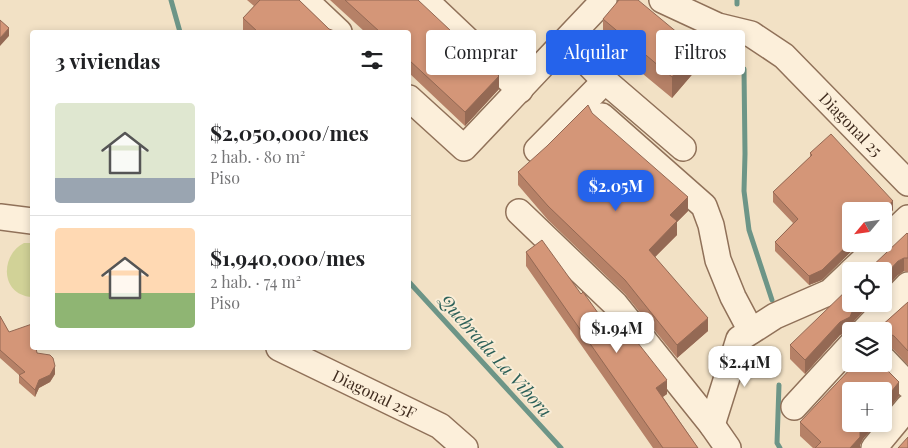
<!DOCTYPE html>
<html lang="es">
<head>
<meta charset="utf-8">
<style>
  :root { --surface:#fff; --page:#f2f2f2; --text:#202124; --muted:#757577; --line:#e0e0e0; --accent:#2563eb }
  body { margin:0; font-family:"Playfair Display",serif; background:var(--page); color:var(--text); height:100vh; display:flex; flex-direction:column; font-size:19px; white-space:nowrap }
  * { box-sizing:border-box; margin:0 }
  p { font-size:16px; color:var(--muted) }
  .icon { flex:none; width:28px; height:28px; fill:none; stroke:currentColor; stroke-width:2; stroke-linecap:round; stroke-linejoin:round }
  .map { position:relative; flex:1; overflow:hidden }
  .sheet { position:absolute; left:30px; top:30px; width:381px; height:320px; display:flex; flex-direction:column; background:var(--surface); border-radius:5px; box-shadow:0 2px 8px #0003 }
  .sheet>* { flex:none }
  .top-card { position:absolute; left:426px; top:30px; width:406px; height:45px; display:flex; gap:10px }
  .needle { width:32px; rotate:241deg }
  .fabs { position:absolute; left:842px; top:202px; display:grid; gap:10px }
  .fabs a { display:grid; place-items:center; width:50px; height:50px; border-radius:5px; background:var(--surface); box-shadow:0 2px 8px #0003; font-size:25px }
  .price { position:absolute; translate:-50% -42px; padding:0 11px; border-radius:10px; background:#fff; color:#222; font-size:16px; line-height:32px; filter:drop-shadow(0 1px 2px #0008) }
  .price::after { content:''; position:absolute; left:50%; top:30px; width:15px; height:11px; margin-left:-8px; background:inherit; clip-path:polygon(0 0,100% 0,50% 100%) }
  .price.active { background:var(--accent); color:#fff }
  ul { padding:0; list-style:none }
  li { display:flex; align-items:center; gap:15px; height:125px; padding:0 25px }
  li+li { border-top:1px solid var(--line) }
  li span { display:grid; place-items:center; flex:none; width:140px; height:100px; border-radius:5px; color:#555 }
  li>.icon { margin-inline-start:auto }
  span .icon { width:60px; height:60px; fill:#fffc; stroke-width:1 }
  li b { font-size:21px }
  h2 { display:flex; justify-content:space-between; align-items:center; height:60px; padding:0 25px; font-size:21px }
  .chip { padding:0 18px; border-radius:5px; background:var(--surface); box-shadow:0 2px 8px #0003; font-size:18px; line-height:45px }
  .chip.active { background:var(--accent); color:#fff }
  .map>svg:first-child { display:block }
  .green { fill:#d1d297 }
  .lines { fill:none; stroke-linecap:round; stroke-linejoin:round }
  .stream { stroke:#6d9587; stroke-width:5 }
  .minor-casing { stroke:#907159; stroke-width:28 }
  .minor { stroke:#fcefda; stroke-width:25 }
  .wall { fill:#b68167 }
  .shaded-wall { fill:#946954 }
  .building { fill:#d49678; stroke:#946954 }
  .labels { text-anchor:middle; stroke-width:4; stroke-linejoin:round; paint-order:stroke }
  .street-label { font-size:16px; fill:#3f2b1e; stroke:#f9ecd6 }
  .water-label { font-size:18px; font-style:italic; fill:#2c6058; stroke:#f9ecd6 }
</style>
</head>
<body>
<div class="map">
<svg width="908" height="448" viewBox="0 0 908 448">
  <rect width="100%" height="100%" fill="#f2e1c5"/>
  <path class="green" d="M 24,243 L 32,243 L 32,297 C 0,295 0,255 24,243 Z"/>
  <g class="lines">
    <path class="stream" d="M 171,0 L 180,32
      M 737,4 L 737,0
      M 744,69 L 745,154 L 744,191 L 749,230 L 772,300
      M 409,282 L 561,448
      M 779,385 L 777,443 L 780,448"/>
    <g class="minor-casing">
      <g id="minor">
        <path d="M 305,0 L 339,32"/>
        <path d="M 425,0 L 520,90"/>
        <path id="s1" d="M 662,0 L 718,26 L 751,34 L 784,56 L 908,183"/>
        <path d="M 566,41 L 605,81 L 683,148"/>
        <path d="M 409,98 L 464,148 L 604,0"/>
        <path d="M 602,116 L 704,206 L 711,225 L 718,260 L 733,297 L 751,331"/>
        <path d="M 537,150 L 605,81"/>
        <path d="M 519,212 L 615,304 L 712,425 L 728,448"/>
        <path d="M 0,217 L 32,221"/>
        <path d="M 884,241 L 908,218"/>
        <path d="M 852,271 L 881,244"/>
        <path d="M 864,331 L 908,285"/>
        <path id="s2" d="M 279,348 L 440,426 L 465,448"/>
        <path d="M 884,360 L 908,385"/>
        <path d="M 794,407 L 851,345"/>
        <path d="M 712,425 L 739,339 L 775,316 L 830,292 L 851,272"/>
        <path d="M 874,448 L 908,407"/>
      </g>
    </g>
    <use href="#minor" class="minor"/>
  </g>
  <path class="wall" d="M 247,0 L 299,0 L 329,29 L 337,32 L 243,32 L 243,18 L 254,6 Z
    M 330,0 L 418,0 L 499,89 L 465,126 L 409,73 L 409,32 L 365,32 Z
    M 603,19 L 696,70 L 672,98 L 603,41 Z
    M 592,113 L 688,211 L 677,222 L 677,235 L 655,257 L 708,331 L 677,358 L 625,294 L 548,220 L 518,185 L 518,172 Z
    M 810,153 L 893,210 L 822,280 L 809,285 L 775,251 L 775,242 L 793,223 L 773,202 L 773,192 L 810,157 Z
    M 908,234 L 908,272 L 904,271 L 898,275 Z
    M 526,252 L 581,294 L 608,327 L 667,394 L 663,397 L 698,448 L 653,448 L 526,266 Z
    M 908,302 L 908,365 L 894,350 L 888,346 L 884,346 L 884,331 L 880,331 L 880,327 Z
    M 851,304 L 870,304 L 854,321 L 850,331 L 840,335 L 805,374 L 790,359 L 790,345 Z
    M 0,316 L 9,332 L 37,353 L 55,374 L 50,382 L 39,388 L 35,397 L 19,383 L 19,375 L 0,358 Z
    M 855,364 L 881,364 L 899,382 L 899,396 L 884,414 L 884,391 L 851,391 L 851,424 L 876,424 L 863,439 L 860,445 L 860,448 L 813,448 L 800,436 L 800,422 Z"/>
  <path class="shaded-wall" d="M 9,28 L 9,36 L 0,46 L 0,38 Z
    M 696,48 L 696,70 L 672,98 L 672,77 Z
    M 499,76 L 499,89 L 465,126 L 465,112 Z
    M 688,197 L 688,211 L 677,222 L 677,235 L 649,263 L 649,250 L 670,215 Z
    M 893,201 L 893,210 L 884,220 L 884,211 L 882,211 Z
    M 851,242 L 851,244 L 859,244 L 822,280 L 809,285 L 809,276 Z
    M 904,258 L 904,271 L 898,275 L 884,290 L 884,276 L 898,261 Z
    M 857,304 L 870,304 L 854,321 L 850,331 L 840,335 L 805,374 L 805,360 Z
    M 708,318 L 708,331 L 677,358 L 677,345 Z
    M 55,366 L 55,374 L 50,382 L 39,388 L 35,397 L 35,390 L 39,380 Z
    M 667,380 L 667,394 L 656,401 L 656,388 Z
    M 899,382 L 899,396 L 884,414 L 884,401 Z
    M 864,424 L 876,424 L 863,439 L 860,445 L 860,448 L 850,448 Z"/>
  <path class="building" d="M 260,0 L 299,0 L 329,29 L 337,32 L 258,32 L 243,18 Z
    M 345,0 L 418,0 L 499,76 L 465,112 L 409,60 L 409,32 L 380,32 Z
    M 619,0 L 638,0 L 696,48 L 672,77 L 603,19 Z
    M 0,20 L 9,28 L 0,38 Z
    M 588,105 L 592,113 L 688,197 L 670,215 L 677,221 L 649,250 L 708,318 L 677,345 L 625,280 L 548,206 L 518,172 L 547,146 Z
    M 831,134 L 893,201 L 882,211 L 851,211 L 851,242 L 822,270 L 809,276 L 775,242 L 798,219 L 773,192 L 812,155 L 810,153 Z
    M 907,233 L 908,234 L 908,258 L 904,258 L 898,261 L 884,276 L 884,271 L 867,271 Z
    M 542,240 L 581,294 L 583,292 L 608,327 L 619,319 L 667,380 L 656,388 L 698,448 L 663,448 L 526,252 Z
    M 851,286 L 851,304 L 857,304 L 854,307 L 850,317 L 840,322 L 805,360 L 790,345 Z
    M 908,302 L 908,351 L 894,336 L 888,333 L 884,332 L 880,327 Z
    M 0,316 L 9,332 L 32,324 L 32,348 L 36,348 L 37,353 L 50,355 L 53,358 L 55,366 L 50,375 L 39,380 L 35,390 L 19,375 L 25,372 L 0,350 Z
    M 855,364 L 881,364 L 899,382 L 884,401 L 884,391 L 851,391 L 851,424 L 864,424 L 860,431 L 860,437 L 850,448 L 815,448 L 821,442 L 800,422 Z
    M 908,437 L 908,448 L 898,448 Z"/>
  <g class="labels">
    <g class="street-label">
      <text dy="6" stroke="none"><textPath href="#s1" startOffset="231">Diagonal 25</textPath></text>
      <text dy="6" stroke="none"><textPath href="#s2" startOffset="106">Diagonal 25F</textPath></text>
    </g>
    <g class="water-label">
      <text transform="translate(495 356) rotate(48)" y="6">Quebrada La Vibora</text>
    </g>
  </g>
</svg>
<div class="fabs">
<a><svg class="needle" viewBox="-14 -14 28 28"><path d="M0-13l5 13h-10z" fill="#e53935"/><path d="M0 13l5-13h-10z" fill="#757577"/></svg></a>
<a><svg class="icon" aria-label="locate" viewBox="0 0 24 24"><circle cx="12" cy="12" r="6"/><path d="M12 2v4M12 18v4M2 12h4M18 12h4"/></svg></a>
<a><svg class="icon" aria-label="layers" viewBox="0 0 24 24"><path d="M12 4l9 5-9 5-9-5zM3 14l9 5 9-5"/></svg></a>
<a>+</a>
</div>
<b class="price active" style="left:616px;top:212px">$2.05M</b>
<b class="price" style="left:617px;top:354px">$1.94M</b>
<b class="price" style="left:745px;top:388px">$2.41M</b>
<div class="top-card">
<a class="chip">Comprar</a>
<a class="chip active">Alquilar</a>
<a class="chip">Filtros</a>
</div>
<section class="sheet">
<h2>3 viviendas<svg class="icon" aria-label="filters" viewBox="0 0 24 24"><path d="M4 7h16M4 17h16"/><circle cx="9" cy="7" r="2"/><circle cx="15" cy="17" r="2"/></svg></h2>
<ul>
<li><span style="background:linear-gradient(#dfe7d0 75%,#9aa5b1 0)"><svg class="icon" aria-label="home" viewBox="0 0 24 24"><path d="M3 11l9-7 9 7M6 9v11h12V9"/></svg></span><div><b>$2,050,000/mes</b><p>2 hab. · 80 m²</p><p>Piso</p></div></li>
<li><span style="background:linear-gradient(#ffd9b3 65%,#8fb573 0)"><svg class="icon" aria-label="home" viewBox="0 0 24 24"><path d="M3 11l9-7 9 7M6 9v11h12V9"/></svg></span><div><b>$1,940,000/mes</b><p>2 hab. · 74 m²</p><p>Piso</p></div></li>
</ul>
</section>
</div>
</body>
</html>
